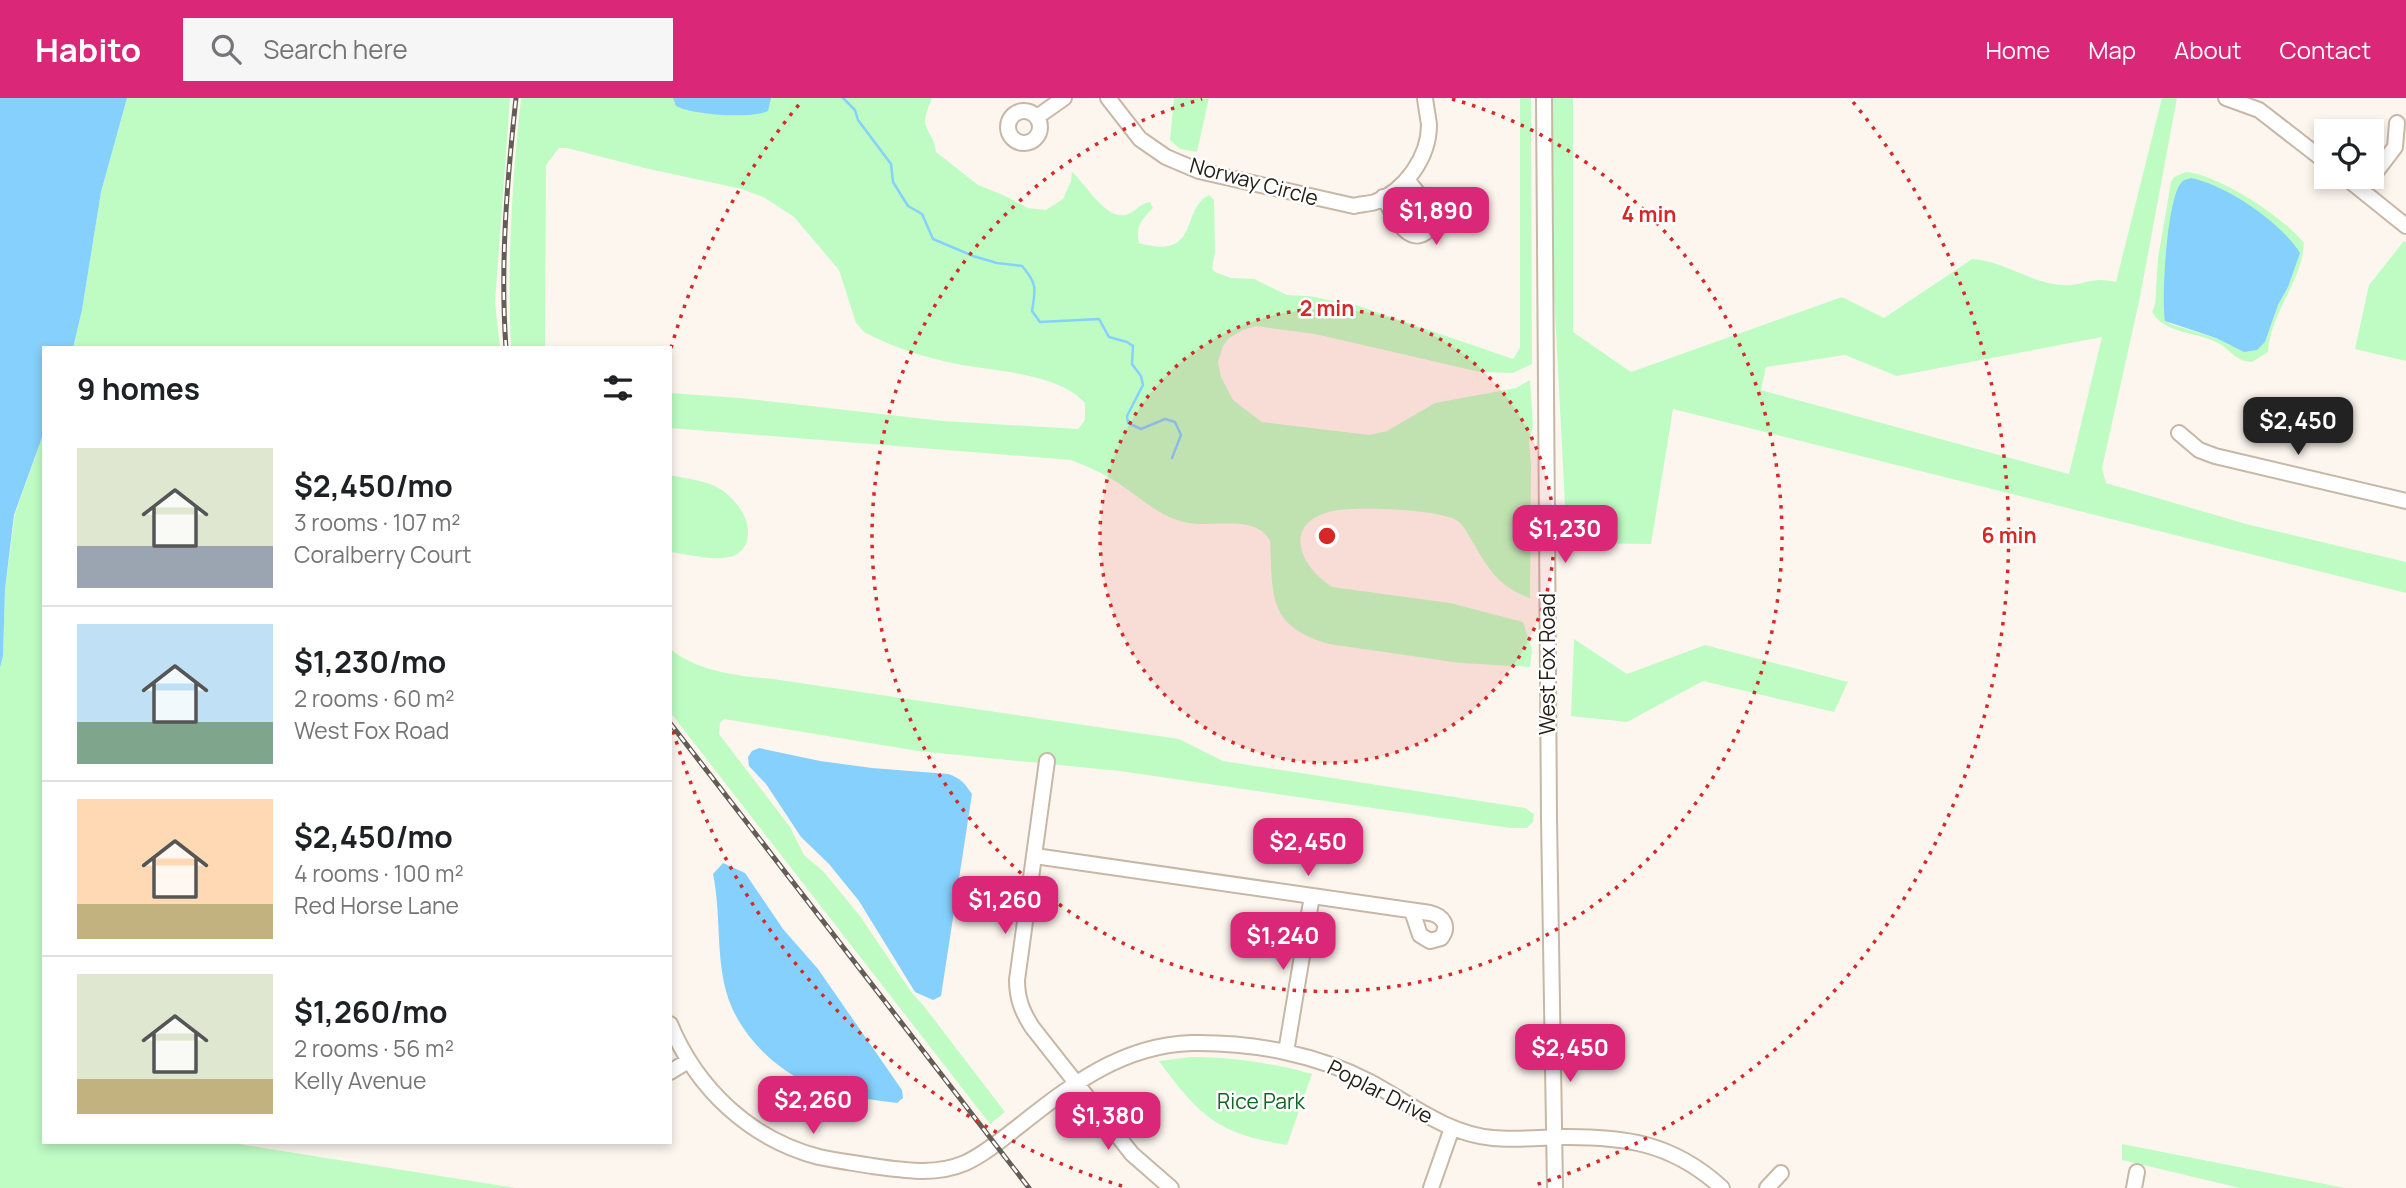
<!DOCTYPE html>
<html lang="en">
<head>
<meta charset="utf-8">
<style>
  :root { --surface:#fff; --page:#f6f6f6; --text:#202124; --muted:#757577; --line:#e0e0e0; --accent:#db2777 }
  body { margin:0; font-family:Manrope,sans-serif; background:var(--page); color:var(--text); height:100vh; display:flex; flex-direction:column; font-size:26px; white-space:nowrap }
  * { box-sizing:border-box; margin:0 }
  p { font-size:23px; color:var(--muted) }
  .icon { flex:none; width:38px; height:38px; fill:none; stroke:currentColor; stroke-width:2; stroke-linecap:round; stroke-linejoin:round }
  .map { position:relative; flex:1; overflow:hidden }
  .side { position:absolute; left:42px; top:248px; width:630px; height:798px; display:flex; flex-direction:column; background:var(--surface); border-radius:0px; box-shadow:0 4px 10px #0003 }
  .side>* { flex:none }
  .fabs { position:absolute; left:2314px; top:21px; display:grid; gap:14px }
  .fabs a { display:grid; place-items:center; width:70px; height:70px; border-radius:0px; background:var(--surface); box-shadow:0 4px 10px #0003; font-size:35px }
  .price { position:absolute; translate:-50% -60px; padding:0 16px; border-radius:14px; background:var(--accent); color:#fff; font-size:23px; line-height:46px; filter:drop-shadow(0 2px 4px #0008) }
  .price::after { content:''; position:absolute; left:50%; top:42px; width:21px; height:16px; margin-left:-10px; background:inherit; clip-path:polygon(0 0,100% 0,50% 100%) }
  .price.selected { background:#222; color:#fff }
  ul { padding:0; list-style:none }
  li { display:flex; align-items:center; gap:21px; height:175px; padding:0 35px }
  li+li { border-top:2px solid var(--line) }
  li span { display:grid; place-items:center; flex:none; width:196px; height:140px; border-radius:0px; color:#555 }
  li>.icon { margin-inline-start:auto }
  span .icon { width:84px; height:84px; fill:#fffc; stroke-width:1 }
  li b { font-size:30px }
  h2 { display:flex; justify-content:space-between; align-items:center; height:84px; padding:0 35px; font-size:30px }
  header { display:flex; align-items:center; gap:42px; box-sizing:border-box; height:98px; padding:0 35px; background:var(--accent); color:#fff }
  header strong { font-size:33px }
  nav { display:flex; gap:38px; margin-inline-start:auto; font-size:24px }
  .search { width:490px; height:63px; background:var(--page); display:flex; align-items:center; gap:18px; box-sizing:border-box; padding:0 24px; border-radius:0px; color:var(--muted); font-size:26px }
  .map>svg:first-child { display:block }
  .green { fill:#befcc4; fill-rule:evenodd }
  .water { fill:#85d0fc }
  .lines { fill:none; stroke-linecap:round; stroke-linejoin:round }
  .stream { stroke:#85d0fc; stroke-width:2.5 }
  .minor-casing { stroke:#c7b7a6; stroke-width:18 }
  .minor { stroke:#fff; stroke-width:14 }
  .rail-casing { stroke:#645d56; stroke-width:5 }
  .rail { stroke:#fff; stroke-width:2.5; stroke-dasharray:8; stroke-linecap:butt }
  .ring { fill:none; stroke:#d62828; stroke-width:3.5; stroke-dasharray:3.5 7 }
  .labels { text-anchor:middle; stroke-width:5; stroke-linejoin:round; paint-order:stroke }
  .street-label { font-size:21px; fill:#262019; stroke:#fff }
  .park-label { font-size:21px; fill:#106426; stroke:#fff }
  .centre { fill:#d62828; stroke:#fff; stroke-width:3.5 }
  .ring-label { font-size:21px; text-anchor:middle; font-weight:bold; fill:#d62828; stroke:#fff; stroke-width:5; stroke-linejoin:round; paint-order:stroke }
</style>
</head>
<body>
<header>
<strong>Habito</strong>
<div class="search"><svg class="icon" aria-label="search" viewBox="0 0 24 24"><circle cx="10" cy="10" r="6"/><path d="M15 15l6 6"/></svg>Search here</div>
<nav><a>Home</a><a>Map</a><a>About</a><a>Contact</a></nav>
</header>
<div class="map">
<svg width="2406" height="1090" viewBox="0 0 2406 1090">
  <rect width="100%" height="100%" fill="#fdf6ef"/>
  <path class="green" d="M 127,0 L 510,0 L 495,204 L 500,250 L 73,250 L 82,212 L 101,94 Z
    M 521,0 L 932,0 C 929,8 923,20 926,28 C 930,39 934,39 936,54 L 978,87 L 1003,97 L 1028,110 L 1046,112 L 1063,101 L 1071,83 L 1072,74 C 1086,86 1105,121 1125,117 C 1135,115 1140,105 1150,104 L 1153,110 C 1142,121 1135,129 1139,145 C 1201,163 1180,111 1209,97 L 1214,102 L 1215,154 L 1212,170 L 1215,174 L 1231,180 L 1254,181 L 1287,197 L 1309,198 L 1359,208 L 1513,261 L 1520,250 L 1520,0 L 1531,0 L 1532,266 L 1513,275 L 1480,274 L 1315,236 L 1256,228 L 1243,232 L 1229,240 L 1223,248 L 1218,264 L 1221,279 L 1233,302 L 1262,324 L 1369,337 L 1387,333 L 1435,305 L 1516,290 L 1530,282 L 1533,327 L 1529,344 L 1531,366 L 1530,500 C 1501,490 1489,473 1474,446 C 1469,439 1466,430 1459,424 C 1446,411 1353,408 1333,413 C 1282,424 1298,467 1332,489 L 1450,505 L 1523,524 L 1532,552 L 1530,569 L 1460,565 L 1329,546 C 1267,528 1273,498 1270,443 C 1256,415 1210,431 1184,424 C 1155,417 1136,395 1110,380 C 1098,373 1084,367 1071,362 L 670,330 L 670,295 L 740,300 L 943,323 L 1078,331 L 1085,322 L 1085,305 C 1059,275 993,273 957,266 C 926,260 892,249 864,234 L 856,225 L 839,172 L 794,119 L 765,100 L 742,91 L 649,71 L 567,50 L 559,50 L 546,67 L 545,250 L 511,250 C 507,167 512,83 521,0 Z
    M 1174,0 L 1209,0 L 1197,54 L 1180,51 L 1170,42 Z
    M 1548,0 L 1573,0 L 1573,234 L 1631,274 L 1842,199 L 1884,220 L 1972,161 C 2006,163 2029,185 2062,187 C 2075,189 2087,182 2100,182 C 2105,182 2111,183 2116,184 L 2162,0 L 2177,0 L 2140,199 L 2102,370 L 2106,385 L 2246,426 L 2406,464 L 2406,495 L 1673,311 L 1651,446 L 1567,445 L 1544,2 ZM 2102,239 L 2069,376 L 1761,292 L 1766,269 L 1845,257 L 1897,278 Z
    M 2186,74 C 2220,77 2283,119 2304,145 C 2302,184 2270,215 2268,254 L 2252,264 C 2236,264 2230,251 2218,245 C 2196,233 2166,237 2152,214 L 2155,207 L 2158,160 L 2171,84 L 2174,79 ZM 2191,80 L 2222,91 L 2268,123 L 2297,162 L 2288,189 L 2278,207 L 2265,244 L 2231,248 L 2216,240 L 2170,226 L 2164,216 L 2167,144 L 2175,101 Z
    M 2404,143 L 2406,144 L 2406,263 L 2355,251 L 2369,187 Z
    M 44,334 L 44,1045 L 232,1045 L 516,1090 L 0,1090 L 0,570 L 3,558 L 5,491 L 15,416 Z
    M 670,377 C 687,381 707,382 722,392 C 740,405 757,430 743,451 C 739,455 735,458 729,459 C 711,463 688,456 670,454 Z
    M 1574,541 L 1627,576 L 1705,547 L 1848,584 L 1834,614 L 1703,583 L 1627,624 L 1571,618 Z
    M 670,551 C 699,574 738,578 773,581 L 1179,641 L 1223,663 L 1525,710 L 1534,716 L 1533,724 L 1527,730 L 1510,730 L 1120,673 L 918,653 L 724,621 L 720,625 L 719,636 L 790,729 L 804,757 L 823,773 L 860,818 L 912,895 L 923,907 L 1005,1014 L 990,1026 L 670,614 Z
    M 1191,959 C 1231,959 1273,965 1312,976 L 1287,1047 C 1218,1036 1199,1018 1159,963 Z
    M 2122,1046 L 2345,1090 L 2240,1090 L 2122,1062 Z"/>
  <path class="water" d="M 0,0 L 127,0 L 101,94 L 82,212 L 73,250 L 44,250 L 44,334 L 14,417 L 5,491 L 3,558 L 0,570 Z
    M 673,0 L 771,0 L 768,13 C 750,21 693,17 676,8 Z
    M 2191,80 C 2226,87 2281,124 2300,155 L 2288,189 L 2278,207 L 2265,244 L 2257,252 L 2244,254 L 2216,240 L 2165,223 C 2161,201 2167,101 2181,85 C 2184,81 2186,82 2191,80 Z
    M 759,650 L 820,663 L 872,670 L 948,676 C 961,680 965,686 972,696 L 941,898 L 933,902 L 915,894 L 859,803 L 829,766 L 801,739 L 766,686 L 749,668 L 748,659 L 752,653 Z
    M 723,765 L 745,775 L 783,831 L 818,871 L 902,992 L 903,1000 L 897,1005 C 876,1002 854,1000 834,995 C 786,983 739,941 726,893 C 716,855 721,814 713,776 Z"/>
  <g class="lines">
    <path class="stream" d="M 843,0 L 855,12 L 858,22 L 891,66 L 893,84 L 908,108 L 922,116 L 933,141 L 973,158 L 997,165 L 1022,168 C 1037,185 1036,191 1032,213 L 1040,224 L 1099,221 L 1109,239 L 1127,244 L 1133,248 L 1132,266 L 1141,278 L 1143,287 L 1127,318 L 1128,325 L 1141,331 L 1165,321 L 1175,324 L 1181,337 L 1172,360"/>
    <g class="minor-casing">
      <path id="minor" d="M 1108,0 L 1140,41 L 1166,59 L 1199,73 L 1354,108 C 1360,106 1369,106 1375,104 C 1405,93 1429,59 1429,27 C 1428,18 1426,9 1425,0
        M 1544,0 L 1549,720 L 1555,1090
        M 2226,0 L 2259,12 L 2326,64
        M1008 29a16 16 0 1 1 32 0a16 16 0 1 1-32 0Z
        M 1037,19 L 1064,0
        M 2345,79 L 2406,128
        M 2362,92 L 2395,49 L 2397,25
        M 1383,99 C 1391,111 1406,149 1426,134 C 1430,131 1433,125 1432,119 C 1430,107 1414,92 1407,81
        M 2179,335 L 2199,352 L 2215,358 L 2406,403
        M 1047,663 L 1017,882 C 1017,901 1022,913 1032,929 L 1132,1056 L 1171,1090
        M 1035,758 L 1430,815 C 1443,818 1450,828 1441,840 L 1430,843 L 1420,837 L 1412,813
        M 670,926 C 697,991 750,1041 819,1059 C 837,1063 855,1065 872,1068 C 903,1072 935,1078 965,1065 C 985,1056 1002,1041 1019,1028 C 1071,987 1122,947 1192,945 C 1252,944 1316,956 1370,984 C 1409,1005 1447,1036 1493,1040 C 1514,1042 1536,1040 1558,1039 C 1623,1038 1672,1044 1722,1090
        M 1286,954 L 1312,798
        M 670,974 L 688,963
        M 1431,1090 L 1452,1030
        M 1767,1090 L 1781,1075
        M 2134,1090 L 2137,1074"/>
    </g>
    <use href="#minor" class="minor"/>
    <g class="rail-casing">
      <path id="rail" d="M 506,250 C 500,167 507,83 516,0
        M 670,625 L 1029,1090"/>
    </g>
    <use href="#rail" class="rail"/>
  </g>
  <circle cx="1327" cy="438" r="227" fill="#d62828" fill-opacity=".12"/>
  <g class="ring">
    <circle cx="1327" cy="438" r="227"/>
    <path d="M1452 1A455 455 0 1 1 1202 1"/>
    <path d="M1122 1088A682 682 0 0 1 671 626M671 250A682 682 0 0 1 801 4M1853 4A682 682 0 0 1 1532 1088"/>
  </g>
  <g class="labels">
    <g class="street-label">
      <text transform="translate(1254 84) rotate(15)" y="7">Norway Circle</text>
      <text transform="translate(1548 566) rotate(-90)" y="7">West Fox Road</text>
      <text transform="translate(1380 994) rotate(27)" y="7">Poplar Drive</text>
    </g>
    <g class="park-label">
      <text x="1261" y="1011">Rice Park</text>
    </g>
  </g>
  <circle cx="1327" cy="438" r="10" class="centre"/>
  <g class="ring-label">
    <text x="1649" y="124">4 min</text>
    <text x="1327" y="218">2 min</text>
    <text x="2009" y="445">6 min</text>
  </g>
</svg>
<div class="fabs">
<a><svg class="icon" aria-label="locate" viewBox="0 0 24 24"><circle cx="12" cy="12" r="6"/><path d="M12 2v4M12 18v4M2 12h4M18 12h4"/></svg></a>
</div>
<b class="price" style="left:1436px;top:149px">$1,890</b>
<b class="price selected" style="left:2298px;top:359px">$2,450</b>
<b class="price" style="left:1565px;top:467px">$1,230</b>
<b class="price" style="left:1308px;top:780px">$2,450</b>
<b class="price" style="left:1005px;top:838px">$1,260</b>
<b class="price" style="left:1283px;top:874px">$1,240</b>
<b class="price" style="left:1570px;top:986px">$2,450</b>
<b class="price" style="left:813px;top:1038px">$2,260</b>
<b class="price" style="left:1108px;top:1054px">$1,380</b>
<section class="side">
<h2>9 homes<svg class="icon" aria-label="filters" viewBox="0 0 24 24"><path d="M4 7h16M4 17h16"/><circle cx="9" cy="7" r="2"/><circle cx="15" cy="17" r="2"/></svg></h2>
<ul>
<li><span style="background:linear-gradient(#dfe7d0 70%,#9aa5b1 0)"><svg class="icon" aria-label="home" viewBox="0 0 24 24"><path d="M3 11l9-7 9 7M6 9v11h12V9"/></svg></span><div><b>$2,450/mo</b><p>3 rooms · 107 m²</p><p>Coralberry Court</p></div></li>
<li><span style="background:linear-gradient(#bfe0f5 70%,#7fa58c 0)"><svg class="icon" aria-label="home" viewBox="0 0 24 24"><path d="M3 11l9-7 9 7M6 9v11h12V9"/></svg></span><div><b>$1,230/mo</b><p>2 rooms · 60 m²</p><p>West Fox Road</p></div></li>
<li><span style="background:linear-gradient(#ffd9b3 75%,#c2b280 0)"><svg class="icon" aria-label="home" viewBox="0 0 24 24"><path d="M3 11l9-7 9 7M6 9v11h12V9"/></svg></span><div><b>$2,450/mo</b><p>4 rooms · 100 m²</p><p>Red Horse Lane</p></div></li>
<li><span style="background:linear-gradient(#dfe7d0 75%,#c2b280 0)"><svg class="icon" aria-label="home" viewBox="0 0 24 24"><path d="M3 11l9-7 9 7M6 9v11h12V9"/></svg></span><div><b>$1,260/mo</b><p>2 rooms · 56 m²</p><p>Kelly Avenue</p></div></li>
</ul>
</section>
</div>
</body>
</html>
